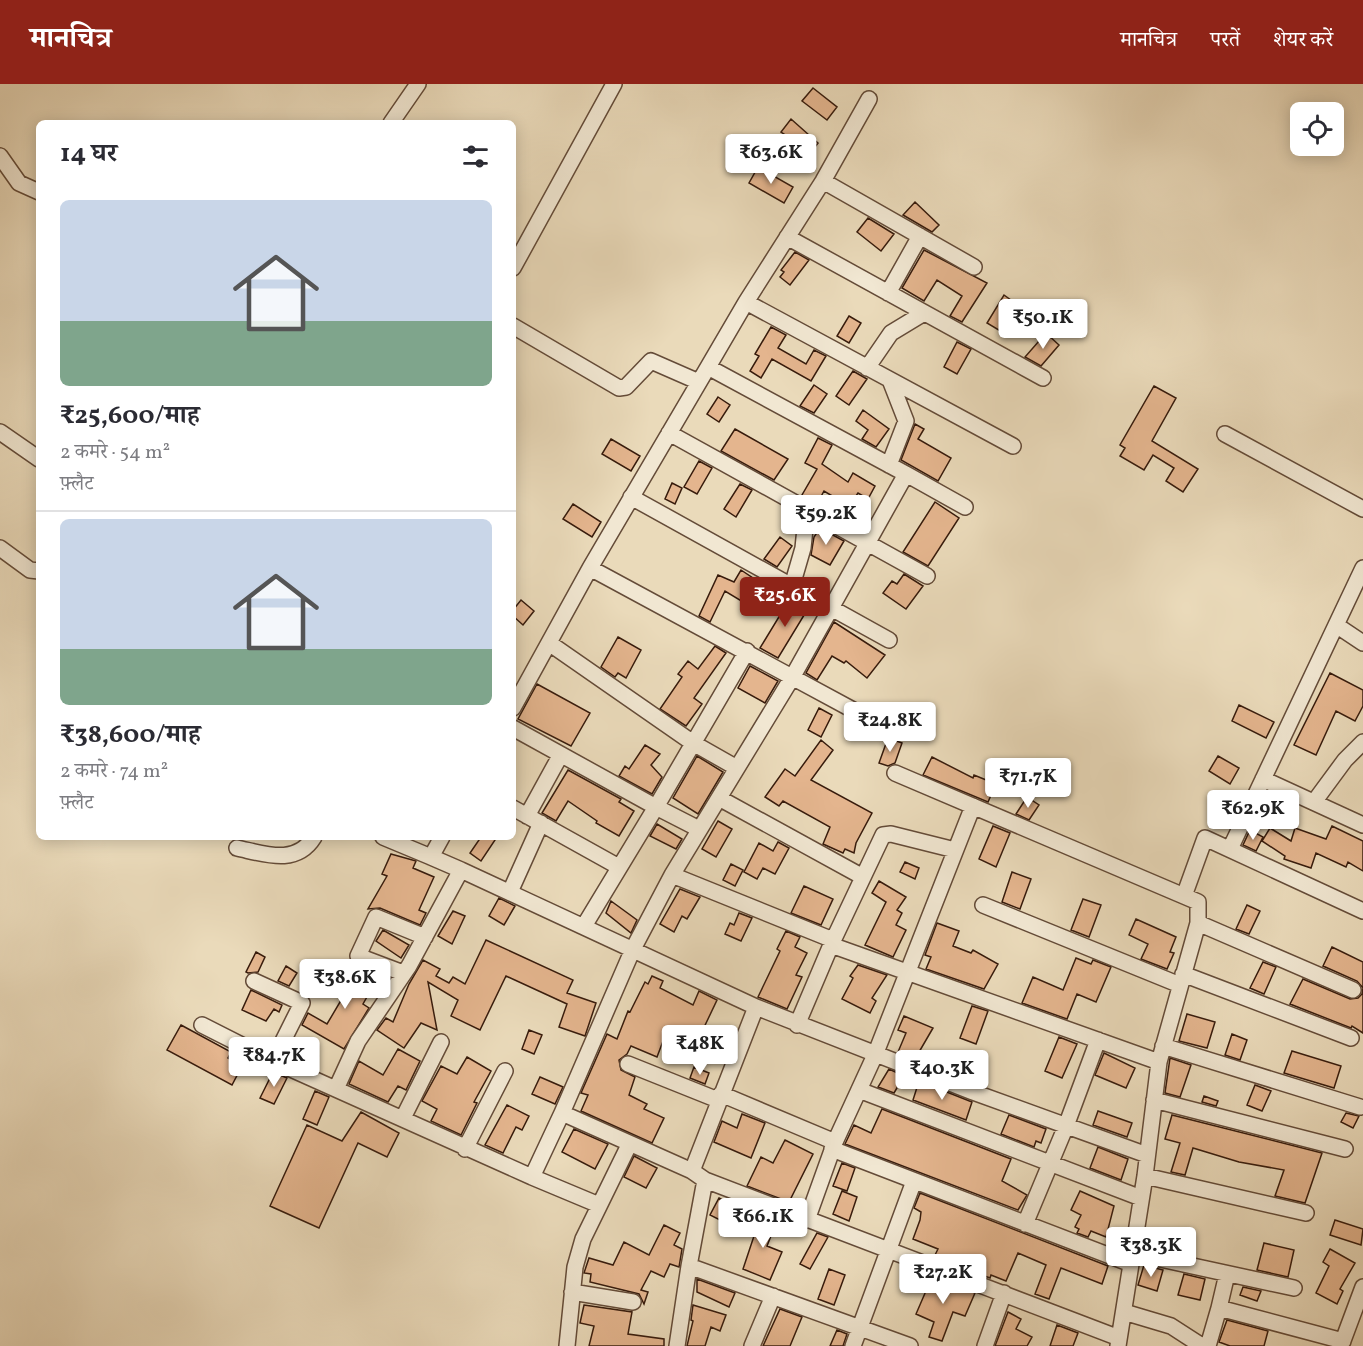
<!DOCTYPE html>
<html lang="hi">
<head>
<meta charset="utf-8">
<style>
  :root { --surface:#fff; --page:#f2f2f3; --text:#2b2b33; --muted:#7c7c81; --line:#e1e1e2; --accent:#8f2418 }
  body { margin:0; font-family:Vollkorn,"Noto Serif Devanagari",serif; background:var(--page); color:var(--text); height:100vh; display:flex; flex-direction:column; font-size:22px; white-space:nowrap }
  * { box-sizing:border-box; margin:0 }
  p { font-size:20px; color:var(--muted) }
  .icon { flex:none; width:33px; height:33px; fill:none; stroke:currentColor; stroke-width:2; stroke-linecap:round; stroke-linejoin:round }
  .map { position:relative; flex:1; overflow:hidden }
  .sheet { position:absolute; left:36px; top:36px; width:480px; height:720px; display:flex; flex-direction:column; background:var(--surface); border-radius:9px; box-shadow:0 3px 15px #0003 }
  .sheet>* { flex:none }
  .buttons { position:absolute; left:1290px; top:18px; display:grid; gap:12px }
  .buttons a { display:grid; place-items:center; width:54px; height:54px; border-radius:9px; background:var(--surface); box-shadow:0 3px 15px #0003; font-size:30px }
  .price { position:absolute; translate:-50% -51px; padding:0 14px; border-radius:6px; background:#fff; color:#222; font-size:20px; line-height:39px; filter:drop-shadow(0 2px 3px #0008) }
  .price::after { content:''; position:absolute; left:50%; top:36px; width:18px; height:14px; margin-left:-9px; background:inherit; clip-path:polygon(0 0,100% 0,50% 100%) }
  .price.selected { background:var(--accent); color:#fff }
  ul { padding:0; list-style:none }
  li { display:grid; align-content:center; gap:12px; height:318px; padding:0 24px }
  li+li { border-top:2px solid var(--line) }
  li span { display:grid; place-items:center; height:186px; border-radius:9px; color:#555 }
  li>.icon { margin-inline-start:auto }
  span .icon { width:108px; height:108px; fill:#fffc; stroke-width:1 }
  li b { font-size:26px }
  h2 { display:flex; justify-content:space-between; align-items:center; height:72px; padding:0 24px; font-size:26px }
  header { display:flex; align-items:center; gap:36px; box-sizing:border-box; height:84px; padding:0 30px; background:var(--accent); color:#fff }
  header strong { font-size:28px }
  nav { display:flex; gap:33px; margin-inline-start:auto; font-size:21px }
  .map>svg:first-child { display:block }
  .building { fill:#e4b58e; stroke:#371b0c; stroke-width:1.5 }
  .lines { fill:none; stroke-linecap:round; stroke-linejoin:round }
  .minor-casing { stroke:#644b38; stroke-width:18 }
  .minor { stroke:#f1e7d2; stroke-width:15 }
</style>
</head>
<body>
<header>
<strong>मानचित्र</strong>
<nav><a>मानचित्र</a><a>परतें</a><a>शेयर करें</a></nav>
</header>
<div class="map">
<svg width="1363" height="1262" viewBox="0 0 1363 1262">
  <rect width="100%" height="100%" fill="#eadaba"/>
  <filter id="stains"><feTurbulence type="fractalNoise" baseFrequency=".00333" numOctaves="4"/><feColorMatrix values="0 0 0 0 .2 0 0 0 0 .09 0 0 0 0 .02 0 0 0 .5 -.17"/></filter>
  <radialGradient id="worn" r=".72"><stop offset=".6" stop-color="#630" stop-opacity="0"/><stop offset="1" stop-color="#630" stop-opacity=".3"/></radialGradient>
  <path class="building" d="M 813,4 L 837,23 L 827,36 L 802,17 Z
    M 791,35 L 818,59 L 811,68 L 781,48 Z
    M 758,83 L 793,103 L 784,119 L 749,99 Z
    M 915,118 L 939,141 L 932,148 L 903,131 Z
    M 868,134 L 894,150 L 881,167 L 857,148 Z
    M 924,166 L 987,199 L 962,238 L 950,232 L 962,212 L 937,196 L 924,217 L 902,204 Z
    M 795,168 L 809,176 L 790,201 L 780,193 L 784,188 L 781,186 Z
    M 1004,211 L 1043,239 L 1036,248 L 1018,233 L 1007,251 L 987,239 Z
    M 849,232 L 861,239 L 849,259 L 837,252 Z
    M 771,243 L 786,251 L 778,264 L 806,280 L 814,266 L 826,272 L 811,297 L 772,275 L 761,294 L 750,287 L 759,272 L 755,270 Z
    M 1046,249 L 1059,261 L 1041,282 L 1025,273 Z
    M 957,258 L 971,265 L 957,290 L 944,283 Z
    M 853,287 L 867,295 L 849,321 L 836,312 Z
    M 814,301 L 827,310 L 814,329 L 800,322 Z
    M 1154,302 L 1176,314 L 1152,357 L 1198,385 L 1183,408 L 1166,397 L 1174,384 L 1153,371 L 1144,386 L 1120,372 L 1125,364 L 1120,361 Z
    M 718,313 L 730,321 L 719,338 L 707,330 Z
    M 863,326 L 889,345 L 876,363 L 862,355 L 868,346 L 856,337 Z
    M 915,340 L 924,345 L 918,355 L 951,374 L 938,397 L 901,376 Z
    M 735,345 L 788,375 L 774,396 L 721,367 Z
    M 818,354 L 832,361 L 822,380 L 848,398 L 853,389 L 875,402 L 868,415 L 858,409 L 849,422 L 824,407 L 817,420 L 802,411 L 817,385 L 805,379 Z
    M 611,355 L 640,372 L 631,387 L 602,370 Z
    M 699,377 L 712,384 L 697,410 L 684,403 Z
    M 672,399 L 682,404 L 675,420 L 665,415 Z
    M 740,400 L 752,406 L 736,433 L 724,425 Z
    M 935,418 L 959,434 L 928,482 L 903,468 Z
    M 573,420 L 601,438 L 592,453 L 563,435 Z
    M 820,444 L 844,457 L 830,481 L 811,471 L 814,453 Z
    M 780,453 L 792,462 L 777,483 L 764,475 Z
    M 741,486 L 756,496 L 743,518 L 725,507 L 710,538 L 699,532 L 718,491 L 734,498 Z
    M 904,490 L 923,502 L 906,525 L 883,509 L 892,497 L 897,500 Z
    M 791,513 L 809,523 L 778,574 L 760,564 Z
    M 521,516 L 534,527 L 523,541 L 513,532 L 513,526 Z
    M 834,538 L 885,571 L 867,594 L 846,577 L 844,579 L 832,572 L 817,596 L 806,589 Z
    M 618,553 L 641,566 L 626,594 L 618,589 L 615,593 L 601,583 Z
    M 715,562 L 726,569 L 694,614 L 702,620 L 686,642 L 660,625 L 682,593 L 678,590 L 688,577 L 698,585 Z
    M 750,582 L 778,597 L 765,619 L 738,604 Z
    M 1330,589 L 1363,606 L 1363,622 L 1355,637 L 1336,627 L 1316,671 L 1294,661 Z
    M 537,600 L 590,629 L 571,662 L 518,635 Z
    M 1239,621 L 1274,638 L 1266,654 L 1232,637 Z
    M 819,624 L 832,631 L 821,653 L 808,646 Z
    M 888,654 L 902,659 L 895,679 L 888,682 L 879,679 Z
    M 821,656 L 833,666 L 811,696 L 872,729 L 856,759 L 854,769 L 845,765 L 843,769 L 823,760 L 830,743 L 783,717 L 779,722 L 765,713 L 785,685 L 795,692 Z
    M 645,661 L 660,670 L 651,681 L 662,693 L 652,710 L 619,692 L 625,682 L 629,685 Z
    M 697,672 L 723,688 L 698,730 L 673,714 Z
    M 1218,672 L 1239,684 L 1230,700 L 1209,687 Z
    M 932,673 L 973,694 L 974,691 L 996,700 L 988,718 L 923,691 Z
    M 568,686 L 621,715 L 619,718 L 634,727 L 619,752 L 596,739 L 597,737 L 568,717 L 556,737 L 542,729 Z
    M 1270,709 L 1284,716 L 1276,734 L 1262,727 Z
    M 1027,713 L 1039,721 L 1029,736 L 1016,730 Z
    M 1221,713 L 1234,724 L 1221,738 L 1209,728 Z
    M 718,737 L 732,745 L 716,773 L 702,765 Z
    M 657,740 L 682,755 L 676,765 L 650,752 Z
    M 993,742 L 1010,749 L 996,783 L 979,775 Z
    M 1332,742 L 1363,757 L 1363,787 L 1348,778 L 1346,783 L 1316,769 L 1311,784 L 1284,775 L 1285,772 L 1262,757 L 1270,744 L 1291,757 L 1295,744 L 1326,755 Z
    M 1250,746 L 1263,753 L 1256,767 L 1243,761 Z
    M 481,753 L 497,753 L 481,777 L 470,769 Z
    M 778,758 L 789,764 L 775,790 L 763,784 L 757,795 L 744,788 L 759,759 L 773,767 Z
    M 391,770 L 416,777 L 413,784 L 434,793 L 419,826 L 426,829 L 420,841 L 380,824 L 368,825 L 387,792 L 382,790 Z
    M 905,778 L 919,784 L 915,795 L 900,788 Z
    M 731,780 L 743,786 L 735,802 L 723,796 Z
    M 1012,788 L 1031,795 L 1020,825 L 1002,818 Z
    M 879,797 L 906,813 L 897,826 L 902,829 L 896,841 L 906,846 L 893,873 L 865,861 L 886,818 L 872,809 Z
    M 804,802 L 833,815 L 821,841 L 791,829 Z
    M 680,805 L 700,813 L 687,835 L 682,832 L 674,848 L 660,840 Z
    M 499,814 L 515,822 L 504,841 L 489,832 Z
    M 1083,815 L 1101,821 L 1089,853 L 1071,846 Z
    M 611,817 L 637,836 L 631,849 L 606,829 Z
    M 1247,821 L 1260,827 L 1249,850 L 1236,845 Z
    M 453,827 L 465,832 L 452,860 L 438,852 Z
    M 739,829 L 752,834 L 741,857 L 725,850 L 730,839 L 734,841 Z
    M 1136,835 L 1176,853 L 1170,868 L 1174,869 L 1167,885 L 1141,875 L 1148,860 L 1129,851 Z
    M 937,839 L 959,847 L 953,862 L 971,869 L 973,866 L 998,880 L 984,905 L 926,885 L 931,873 L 925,871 Z
    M 383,846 L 409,861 L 401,874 L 376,857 Z
    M 786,847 L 800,853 L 795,863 L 807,869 L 796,891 L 802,893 L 787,925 L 758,913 L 780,867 L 777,865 Z
    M 486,856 L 573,896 L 567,909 L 596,919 L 585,952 L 559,943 L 567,920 L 506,892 L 480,946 L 451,932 L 458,916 L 428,898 L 437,946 L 421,939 L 404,964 L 377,946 L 386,934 L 393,938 L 409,900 L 423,876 L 440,885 L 436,892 L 449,899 L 453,893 L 465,900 Z
    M 1332,863 L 1363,878 L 1363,949 L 1352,942 L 1351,944 L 1290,920 L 1303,895 L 1350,915 L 1358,914 L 1362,910 L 1363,904 L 1357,897 L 1323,882 Z
    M 256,868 L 265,873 L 258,888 L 248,889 L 246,888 Z
    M 1076,874 L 1091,880 L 1093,876 L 1111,883 L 1096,918 L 1077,910 L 1067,935 L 1022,919 L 1033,893 L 1063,906 Z
    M 1263,878 L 1276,883 L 1264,910 L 1250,904 Z
    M 858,881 L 887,891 L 872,914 L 876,917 L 870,929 L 842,915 L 853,894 L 850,892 Z
    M 286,882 L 297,889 L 289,902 L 278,897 Z
    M 350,882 L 376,897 L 363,920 L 369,924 L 344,965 L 302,941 L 308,929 L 327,940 L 343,913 L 335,908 Z
    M 652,892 L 663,897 L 660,904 L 693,921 L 699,907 L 717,916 L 699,954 L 683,946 L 682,950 L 668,944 L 657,973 L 631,962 L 627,970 L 619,976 L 621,986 L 635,993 L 629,1011 L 647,1020 L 644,1025 L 664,1034 L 652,1059 L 581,1027 L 588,1011 L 581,1009 L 607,950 L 617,955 L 628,927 L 630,928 L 645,898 L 648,900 Z
    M 251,906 L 282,921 L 279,928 L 274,925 L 266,937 L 242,926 Z
    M 972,922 L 988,927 L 976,960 L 960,954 Z
    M 1187,930 L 1215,938 L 1207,964 L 1179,957 Z
    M 904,932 L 933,944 L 915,975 L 898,968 L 906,949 L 898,946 Z
    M 181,941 L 231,968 L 228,974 L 242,982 L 232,1001 L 167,966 Z
    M 529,946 L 542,951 L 534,970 L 522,965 Z
    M 1232,950 L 1247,956 L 1240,976 L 1225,971 Z
    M 1059,953 L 1077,960 L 1062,994 L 1045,987 Z
    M 295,957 L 318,972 L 305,981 L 286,972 Z
    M 398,965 L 420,977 L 406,1006 L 398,1002 L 388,1018 L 349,1000 L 359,977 L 383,991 Z
    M 1292,967 L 1341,982 L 1334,1004 L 1284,989 Z
    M 1104,969 L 1135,984 L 1126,1004 L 1095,991 Z
    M 467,973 L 491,987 L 474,1018 L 477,1019 L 461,1051 L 431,1037 L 437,1025 L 422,1017 L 441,982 L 457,990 Z
    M 1170,974 L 1191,981 L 1180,1013 L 1165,1009 Z
    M 694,983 L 709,989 L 705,1000 L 690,994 Z
    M 889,985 L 904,992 L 894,1009 L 878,1003 Z
    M 273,988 L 287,994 L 274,1020 L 260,1014 Z
    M 540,993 L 563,1003 L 555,1020 L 532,1010 Z
    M 919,997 L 972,1018 L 966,1036 L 913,1016 Z
    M 1255,1001 L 1271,1007 L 1262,1027 L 1247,1021 Z
    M 315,1007 L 329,1013 L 317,1041 L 303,1035 Z
    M 1204,1012 L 1218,1017 L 1216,1022 L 1202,1018 Z
    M 507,1021 L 529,1032 L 522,1046 L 516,1043 L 503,1069 L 485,1061 Z
    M 882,1025 L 1011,1075 L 1002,1097 L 1027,1111 L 1018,1126 L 845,1060 L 854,1041 L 871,1049 Z
    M 1098,1027 L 1132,1039 L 1127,1053 L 1093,1041 Z
    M 361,1028 L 399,1049 L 387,1073 L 358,1059 L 319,1144 L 270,1122 L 307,1041 L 342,1057 Z
    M 1346,1029 L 1359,1032 L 1353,1044 L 1341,1038 Z
    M 742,1030 L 765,1039 L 751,1074 L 714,1058 L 722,1037 L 737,1044 Z
    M 1009,1031 L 1046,1045 L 1041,1059 L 1036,1057 L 1034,1063 L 1001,1050 Z
    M 1172,1031 L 1322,1069 L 1305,1119 L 1275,1112 L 1284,1086 L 1239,1078 L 1193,1064 L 1185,1091 L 1171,1088 L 1180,1059 L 1165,1055 Z
    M 574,1045 L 608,1060 L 595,1085 L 562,1068 Z
    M 785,1056 L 813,1070 L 789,1118 L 747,1102 L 761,1073 L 773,1079 Z
    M 1098,1063 L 1128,1075 L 1121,1096 L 1090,1084 Z
    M 634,1072 L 657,1084 L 646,1104 L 624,1093 Z
    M 842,1079 L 855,1084 L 847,1107 L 833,1102 Z
    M 842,1107 L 857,1113 L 849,1137 L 833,1130 Z
    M 1080,1107 L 1114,1122 L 1106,1153 L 1091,1147 L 1088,1153 L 1077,1149 L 1079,1145 L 1075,1143 L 1081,1131 L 1071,1126 Z
    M 920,1109 L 1108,1182 L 1102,1200 L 1061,1184 L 1049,1215 L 1035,1210 L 1046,1181 L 1018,1169 L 1006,1197 L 991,1191 L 990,1194 L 939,1175 L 935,1171 L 938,1165 L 913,1155 L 920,1136 L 921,1128 L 914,1124 Z
    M 719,1114 L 733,1121 L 724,1138 L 710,1131 Z
    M 762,1128 L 778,1134 L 767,1162 L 782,1168 L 770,1196 L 743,1185 Z
    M 1335,1136 L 1363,1145 L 1361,1161 L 1330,1151 Z
    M 664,1141 L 680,1149 L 674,1161 L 682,1165 L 679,1183 L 670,1180 L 664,1193 L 651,1187 L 641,1206 L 648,1208 L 644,1220 L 639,1210 L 590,1198 L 591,1190 L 584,1189 L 589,1174 L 613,1181 L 624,1158 L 649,1171 Z
    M 817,1149 L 828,1153 L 810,1185 L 800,1180 Z
    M 1264,1159 L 1294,1166 L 1288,1193 L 1257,1186 Z
    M 1330,1165 L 1355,1179 L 1340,1205 L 1343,1207 L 1337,1220 L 1316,1209 L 1329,1182 L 1323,1178 Z
    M 1144,1181 L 1163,1186 L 1157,1207 L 1138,1201 Z
    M 829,1185 L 845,1191 L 834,1221 L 818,1215 Z
    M 1184,1190 L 1205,1195 L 1200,1216 L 1178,1211 Z
    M 932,1193 L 975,1209 L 965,1232 L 953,1228 L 942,1257 L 929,1253 L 934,1238 L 916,1230 Z
    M 697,1195 L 735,1209 L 729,1223 L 697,1208 Z
    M 1243,1203 L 1261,1207 L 1257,1217 L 1240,1211 Z
    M 584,1221 L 632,1228 L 628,1250 L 664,1255 L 664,1262 L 589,1262 L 594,1242 L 580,1239 Z
    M 693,1221 L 726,1231 L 720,1247 L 711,1243 L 705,1262 L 687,1262 L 693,1237 L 691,1236 Z
    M 780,1225 L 802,1233 L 790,1262 L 763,1262 Z
    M 1008,1228 L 1021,1235 L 1016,1245 L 1032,1253 L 1027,1262 L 995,1262 Z
    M 1227,1236 L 1268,1247 L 1264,1262 L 1230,1262 L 1219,1258 Z
    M 1057,1241 L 1078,1249 L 1073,1262 L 1050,1262 Z
    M 837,1246 L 847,1250 L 843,1262 L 830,1262 Z"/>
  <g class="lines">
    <g class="minor-casing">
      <path id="minor" d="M 391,39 L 418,0
        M 0,72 L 19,99 L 39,108
        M 823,97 L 974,183
        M 787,153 L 1043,294
        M 513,184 L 614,0
        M 888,209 L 920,152
        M 746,218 L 823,97 L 869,15
        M 513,242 L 619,304 L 626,303 L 651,277 L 699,298
        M 708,283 L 746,218 L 1013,362
        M 867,284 L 891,249 L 924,229
        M 0,348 L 39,375
        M 669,349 L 927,492
        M 1225,350 L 1363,425
        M 889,381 L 906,337 L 890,296
        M 906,390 L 965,423
        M 631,413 L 889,556
        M 0,464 L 30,486 L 39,487
        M 590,484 L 853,626
        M 792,502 L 803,464 L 807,425
        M 1336,541 L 1363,559
        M 549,559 L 693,659 L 737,684
        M 513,624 L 590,484 L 708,283 L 906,390 L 793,592 L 672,791 L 633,865 L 562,1029
        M 513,644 L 656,723 L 747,567
        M 895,689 L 1198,818 L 1198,839
        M 1263,695 L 1363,741
        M 719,714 L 863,793
        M 1314,718 L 1345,676 L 1363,658
        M 513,724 L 619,783
        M 527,732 L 560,672
        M 383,753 L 431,773
        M 442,753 L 431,773 L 461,786
        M 237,764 C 265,770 296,782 314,753
        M 1230,765 L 1363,484
        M 672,791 L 833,856
        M 510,808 L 541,739
        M 1184,812 L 1205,754 L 1363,827
        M 983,821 L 1180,901
        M 584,842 L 656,723 L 699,745
        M 831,861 L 883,751 L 891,750 L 955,766
        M 403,889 L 358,872 L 376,833 L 425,853
        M 1183,890 L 1351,954
        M 254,897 L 302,919 L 273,977
        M 202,941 L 273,977 L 532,1093 L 562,1029 L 692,1087 L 756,923 L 973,1008 L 1147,1071
        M 797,941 L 831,861 L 1159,978
        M 1163,962 L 1360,1023
        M 628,980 L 718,1016
        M 336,1005 L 358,957 L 409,882 L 461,786 L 756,923
        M 859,1006 L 1141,1114
        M 721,1010 L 835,1058
        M 1154,1016 L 1345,1065
        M 403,1034 L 441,958
        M 465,1065 L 505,987
        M 832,1065 L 1131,1180
        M 692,1087 L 705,1096 L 1119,1254
        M 1145,1092 L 1306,1129
        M 532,1093 L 599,1121
        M 705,1096 L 689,1182 L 910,1262
        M 807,1136 L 835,1058 L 875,971 L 973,722
        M 1025,1140 L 1066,1042 L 1098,956
        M 1133,1169 L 1294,1204
        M 1227,1190 L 1219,1224 L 1343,1257
        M 572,1208 L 633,1218
        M 1124,1228 L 1171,1242 L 1202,1262
        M 567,1262 L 575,1183 L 583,1155 L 629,1061
        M 677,1262 L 689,1182
        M 752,1262 L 773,1212
        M 853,1262 L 914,1097
        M 985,1262 L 1004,1209
        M 1118,1262 L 1145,1092 L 1159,978 L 1198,839 L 1353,906
        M 1208,1262 L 1219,1224
        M 1341,1262 L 1363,1203"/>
    </g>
    <use href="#minor" class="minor"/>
  </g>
  <rect width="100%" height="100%" filter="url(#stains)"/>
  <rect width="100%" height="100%" fill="url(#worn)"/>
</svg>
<div class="buttons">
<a><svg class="icon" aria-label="locate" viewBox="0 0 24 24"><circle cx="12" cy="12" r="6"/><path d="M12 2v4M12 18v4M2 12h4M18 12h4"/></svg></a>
</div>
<b class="price" style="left:771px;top:101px">₹63.6K</b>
<b class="price" style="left:1043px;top:266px">₹50.1K</b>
<b class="price" style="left:826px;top:462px">₹59.2K</b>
<b class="price selected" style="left:785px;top:544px">₹25.6K</b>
<b class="price" style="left:890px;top:669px">₹24.8K</b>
<b class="price" style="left:1028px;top:725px">₹71.7K</b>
<b class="price" style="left:1253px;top:757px">₹62.9K</b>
<b class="price" style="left:345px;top:926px">₹38.6K</b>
<b class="price" style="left:700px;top:992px">₹48K</b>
<b class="price" style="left:274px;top:1004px">₹84.7K</b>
<b class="price" style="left:942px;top:1017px">₹40.3K</b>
<b class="price" style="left:763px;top:1165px">₹66.1K</b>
<b class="price" style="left:1151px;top:1194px">₹38.3K</b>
<b class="price" style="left:943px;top:1221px">₹27.2K</b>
<section class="sheet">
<h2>14 घर<svg class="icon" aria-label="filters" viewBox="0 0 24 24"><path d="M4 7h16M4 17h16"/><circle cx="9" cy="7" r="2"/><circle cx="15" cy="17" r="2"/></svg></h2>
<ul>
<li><span style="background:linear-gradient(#c9d6e8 65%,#7fa58c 0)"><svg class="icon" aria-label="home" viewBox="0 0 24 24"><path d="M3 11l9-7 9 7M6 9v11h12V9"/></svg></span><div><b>₹25,600/माह</b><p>2 कमरे · 54 m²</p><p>फ़्लैट</p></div></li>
<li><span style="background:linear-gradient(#c9d6e8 70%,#7fa58c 0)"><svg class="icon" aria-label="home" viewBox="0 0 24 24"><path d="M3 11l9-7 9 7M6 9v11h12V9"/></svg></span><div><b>₹38,600/माह</b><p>2 कमरे · 74 m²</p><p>फ़्लैट</p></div></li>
</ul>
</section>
</div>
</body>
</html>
